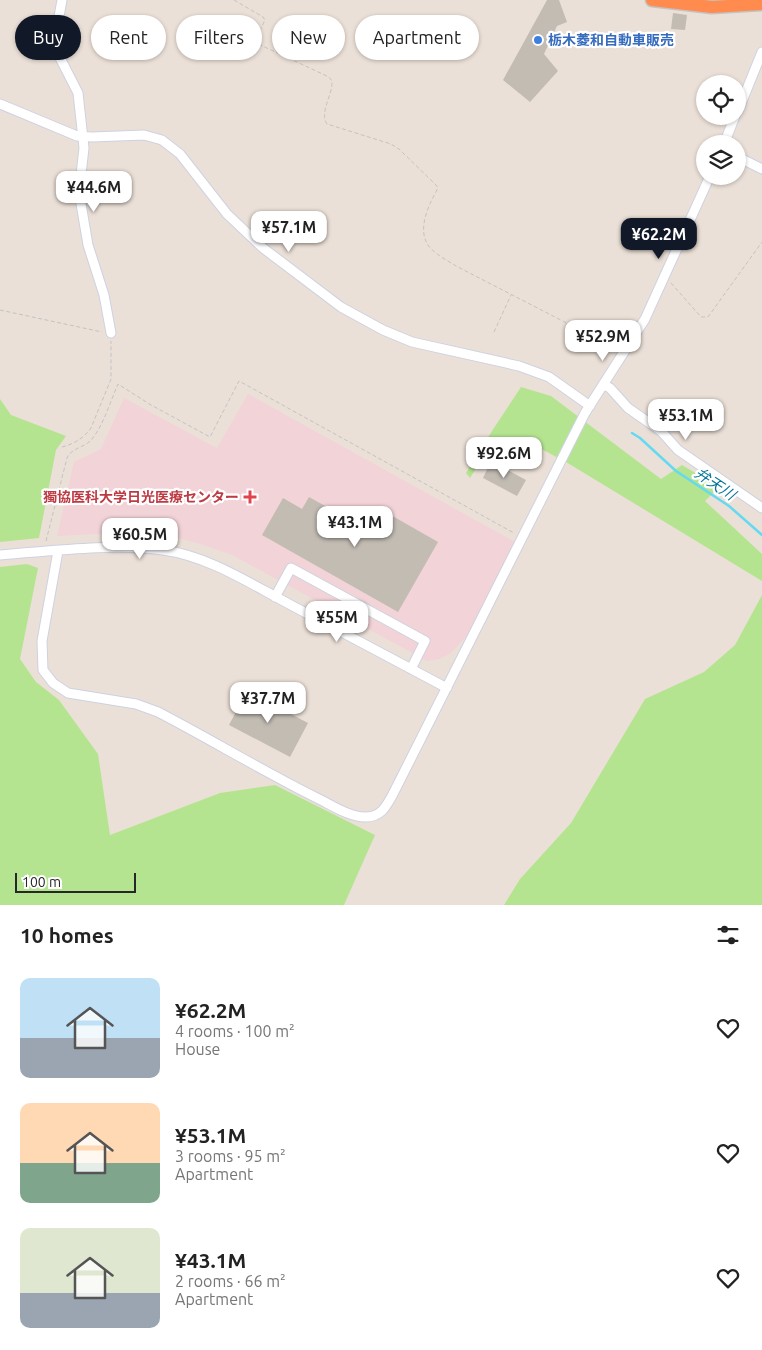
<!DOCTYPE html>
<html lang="en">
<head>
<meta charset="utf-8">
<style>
  :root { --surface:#fff; --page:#f6f6f6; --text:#222; --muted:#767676; --accent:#111827 }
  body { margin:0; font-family:Ubuntu,"Noto Sans JP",sans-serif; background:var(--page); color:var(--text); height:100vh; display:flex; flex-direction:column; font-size:19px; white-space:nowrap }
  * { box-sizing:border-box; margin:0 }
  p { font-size:16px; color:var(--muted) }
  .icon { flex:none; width:28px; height:28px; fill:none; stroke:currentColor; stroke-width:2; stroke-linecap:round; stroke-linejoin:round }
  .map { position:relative; height:905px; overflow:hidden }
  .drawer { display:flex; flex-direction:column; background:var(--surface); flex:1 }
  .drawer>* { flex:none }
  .guide { position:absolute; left:15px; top:15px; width:500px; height:45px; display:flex; gap:10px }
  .tools { position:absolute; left:696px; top:75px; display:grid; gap:10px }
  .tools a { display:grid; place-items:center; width:50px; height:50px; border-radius:50%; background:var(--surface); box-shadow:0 1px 4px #0004; font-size:25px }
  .scale { position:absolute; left:15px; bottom:12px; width:121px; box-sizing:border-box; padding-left:5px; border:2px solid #272727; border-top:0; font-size:14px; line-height:18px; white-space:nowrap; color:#272727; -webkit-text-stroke:4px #fff; paint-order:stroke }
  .price { position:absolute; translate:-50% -42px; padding:0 11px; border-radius:10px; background:#fff; color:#222; font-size:16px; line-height:32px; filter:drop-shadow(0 1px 2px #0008) }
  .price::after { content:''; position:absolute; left:50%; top:30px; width:15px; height:11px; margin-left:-8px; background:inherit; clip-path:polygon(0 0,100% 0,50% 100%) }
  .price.current { background:var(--accent); color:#fff }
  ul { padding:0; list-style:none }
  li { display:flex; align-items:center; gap:15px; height:125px; padding:0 20px }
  li span { display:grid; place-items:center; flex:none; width:140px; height:100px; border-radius:10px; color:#555 }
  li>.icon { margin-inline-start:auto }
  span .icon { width:60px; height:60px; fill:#fffc; stroke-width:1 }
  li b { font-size:21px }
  h2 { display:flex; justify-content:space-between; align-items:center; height:60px; padding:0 20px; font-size:21px }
  .pill { padding:0 18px; border-radius:22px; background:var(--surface); box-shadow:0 1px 4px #0004; font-size:18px; line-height:45px }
  .pill.current { background:var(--accent); color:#fff }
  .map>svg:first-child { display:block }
  .medical { fill:#f2d3d8 }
  .green { fill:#b5e491 }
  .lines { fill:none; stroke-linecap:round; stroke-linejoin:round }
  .stream { stroke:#64d9f2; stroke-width:2.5 }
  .building { fill:#c2bcb3 }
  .minor-casing { stroke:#cdd2e1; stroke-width:11 }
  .highway-casing { stroke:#c3c3c3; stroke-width:15 }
  .path { stroke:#c3c3c3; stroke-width:1; stroke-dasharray:4 2.5; stroke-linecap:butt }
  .minor { stroke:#fff; stroke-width:9 }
  .highway { stroke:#ff8b4e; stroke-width:12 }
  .shop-dot { fill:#3f7fe0; stroke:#fff; stroke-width:2 }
  .health-dot { fill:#e0444e; stroke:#fff; stroke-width:2 }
  .labels { text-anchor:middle; stroke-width:4.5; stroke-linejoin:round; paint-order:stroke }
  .shop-label { font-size:14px; font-weight:bold; fill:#366cbe; stroke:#fff; text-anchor:start }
  .health-label { font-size:14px; font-weight:bold; fill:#be3a42; stroke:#fff; text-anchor:end }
  .water-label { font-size:15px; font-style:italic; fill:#08759a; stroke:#fff }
</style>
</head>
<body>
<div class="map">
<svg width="762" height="905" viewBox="0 0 762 905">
  <rect width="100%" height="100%" fill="#ebe0d7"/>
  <path class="medical" d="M 248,394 L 515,542 L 466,637 L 451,653 L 440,659 L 427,661 L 232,555 L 200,544 L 167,535 L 140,532 L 57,536 L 74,462 L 101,449 L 124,398 L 217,448 Z"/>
  <path class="green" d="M 521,387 L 551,396 L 661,479 L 682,465 L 719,487 L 705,501 L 762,554 L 762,581 L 566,462 L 528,442 L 495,438 L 470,478 L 466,473 L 492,431 Z
    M 0,399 L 11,415 L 66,436 L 56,450 L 39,538 L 0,542 Z
    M 27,564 L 38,568 L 20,659 L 36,682 L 59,700 L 98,754 L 110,835 L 220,793 L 275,785 L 375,835 L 344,905 L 0,905 L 0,567 Z
    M 762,595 L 762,905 L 504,905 L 520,879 L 571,823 L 645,699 L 704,672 L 735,645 Z"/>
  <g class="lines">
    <path class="stream" d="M 632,433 L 640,438 L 676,471 L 729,506 L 762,535"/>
  </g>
  <path class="building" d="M 547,0 L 559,0 L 567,22 L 557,26 L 544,54 L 558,71 L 530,102 L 503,80 Z
    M 673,13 L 687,15 L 685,30 L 671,29 Z
    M 491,461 L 526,480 L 517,496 L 483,478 Z
    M 309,497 L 363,527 L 375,506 L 438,542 L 398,612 L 262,535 L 283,498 L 302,509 Z
    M 247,691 L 308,723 L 290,757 L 229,725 Z"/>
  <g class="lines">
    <g class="minor-casing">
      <path id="minor" d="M 62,0 L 55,39 L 56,50 L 78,93 L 84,148 L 79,192 L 88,245 L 104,295 L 111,333
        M 0,104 L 77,136 L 92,137 L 144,135 L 162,140 L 180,154 L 227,214 L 263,248 L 341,307 L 383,330 L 412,342 L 519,366 L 549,377 L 590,406
        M 738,111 L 762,52
        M 724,144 L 735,116
        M 738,157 L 762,169
        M 604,385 L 610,388 L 628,408 L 661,431 L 678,450 L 762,508
        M 58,551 L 42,641 L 43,670 L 53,683 L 68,693 L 136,704 L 158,712 C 212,740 264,772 319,799 C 333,806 350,817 365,817 C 381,817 386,807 393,794 L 585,413 L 645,319 L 710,176
        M 0,555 C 51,551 113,543 163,550 C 208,556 249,583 289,604 C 341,632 394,660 447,688
        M 275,597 L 291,568 L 425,641 L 411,669"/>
    </g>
    <g class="highway-casing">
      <path id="highway" d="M 652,0 L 712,7 L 762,4"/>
    </g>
    <path class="path" d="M 234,0 L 263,17 L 265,20 L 256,39 L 256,43 L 329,77 L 332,81 C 333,95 319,112 327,124 L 391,144 L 399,149 L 437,186 L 437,190 C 429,204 417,229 428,245 C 434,254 447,260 456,266 L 617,349
      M 671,283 L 701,317 L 708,317 L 762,242
      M 0,310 L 102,332
      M 494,332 L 511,295
      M 62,447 C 74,444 84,438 91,428 L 111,379 L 111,341
      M 46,541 L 67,458 C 72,447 85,448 92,439 C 104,424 110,402 118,384 L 151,405 L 210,437 L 239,381 L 514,533"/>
    <use href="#minor" class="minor"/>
    <use href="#highway" class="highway"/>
  </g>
  <circle class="shop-dot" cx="538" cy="40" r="5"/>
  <path class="health-dot" d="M247.5 489.5h5v5h5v5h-5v5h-5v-5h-5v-5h5z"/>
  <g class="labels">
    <g class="shop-label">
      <text x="548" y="45">栃木菱和自動車販売</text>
    </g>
    <g class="health-label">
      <text x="239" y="502">獨協医科大学日光医療センター</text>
    </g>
    <g class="water-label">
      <text transform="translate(715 484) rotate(34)" y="5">弁天川</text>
    </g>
  </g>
</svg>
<div class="tools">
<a><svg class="icon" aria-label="locate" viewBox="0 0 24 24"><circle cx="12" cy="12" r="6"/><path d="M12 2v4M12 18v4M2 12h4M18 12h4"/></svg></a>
<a><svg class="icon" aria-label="layers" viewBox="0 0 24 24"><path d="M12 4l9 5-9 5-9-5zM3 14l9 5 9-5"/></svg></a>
</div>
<div class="scale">100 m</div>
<b class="price" style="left:94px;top:213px">¥44.6M</b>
<b class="price" style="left:289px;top:253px">¥57.1M</b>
<b class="price current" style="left:659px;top:260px">¥62.2M</b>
<b class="price" style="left:603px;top:362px">¥52.9M</b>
<b class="price" style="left:686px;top:441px">¥53.1M</b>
<b class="price" style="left:504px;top:479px">¥92.6M</b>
<b class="price" style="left:355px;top:548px">¥43.1M</b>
<b class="price" style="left:140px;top:560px">¥60.5M</b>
<b class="price" style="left:337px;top:643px">¥55M</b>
<b class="price" style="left:268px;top:724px">¥37.7M</b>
<div class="guide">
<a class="pill current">Buy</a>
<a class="pill">Rent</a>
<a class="pill">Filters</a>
<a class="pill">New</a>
<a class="pill">Apartment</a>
</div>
</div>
<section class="drawer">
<h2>10 homes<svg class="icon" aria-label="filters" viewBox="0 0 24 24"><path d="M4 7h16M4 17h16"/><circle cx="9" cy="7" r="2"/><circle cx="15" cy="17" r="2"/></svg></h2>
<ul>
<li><span style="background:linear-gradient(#bfe0f5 60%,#9aa5b1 0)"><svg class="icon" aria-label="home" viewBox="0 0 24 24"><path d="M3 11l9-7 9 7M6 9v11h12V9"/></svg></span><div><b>¥62.2M</b><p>4 rooms · 100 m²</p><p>House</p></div><svg class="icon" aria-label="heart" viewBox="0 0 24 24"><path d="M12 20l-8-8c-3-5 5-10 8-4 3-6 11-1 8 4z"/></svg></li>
<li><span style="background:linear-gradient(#ffd9b3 60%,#7fa58c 0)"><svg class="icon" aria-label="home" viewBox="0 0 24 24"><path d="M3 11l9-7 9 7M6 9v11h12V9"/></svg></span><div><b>¥53.1M</b><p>3 rooms · 95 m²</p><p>Apartment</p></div><svg class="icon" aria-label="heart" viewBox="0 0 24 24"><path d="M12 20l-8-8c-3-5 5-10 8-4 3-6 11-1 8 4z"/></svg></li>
<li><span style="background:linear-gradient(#dfe7d0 65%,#9aa5b1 0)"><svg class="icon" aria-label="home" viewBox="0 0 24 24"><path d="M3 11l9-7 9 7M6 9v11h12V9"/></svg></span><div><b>¥43.1M</b><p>2 rooms · 66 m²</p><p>Apartment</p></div><svg class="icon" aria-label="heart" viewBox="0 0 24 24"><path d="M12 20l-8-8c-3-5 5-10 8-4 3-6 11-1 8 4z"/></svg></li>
</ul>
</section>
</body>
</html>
